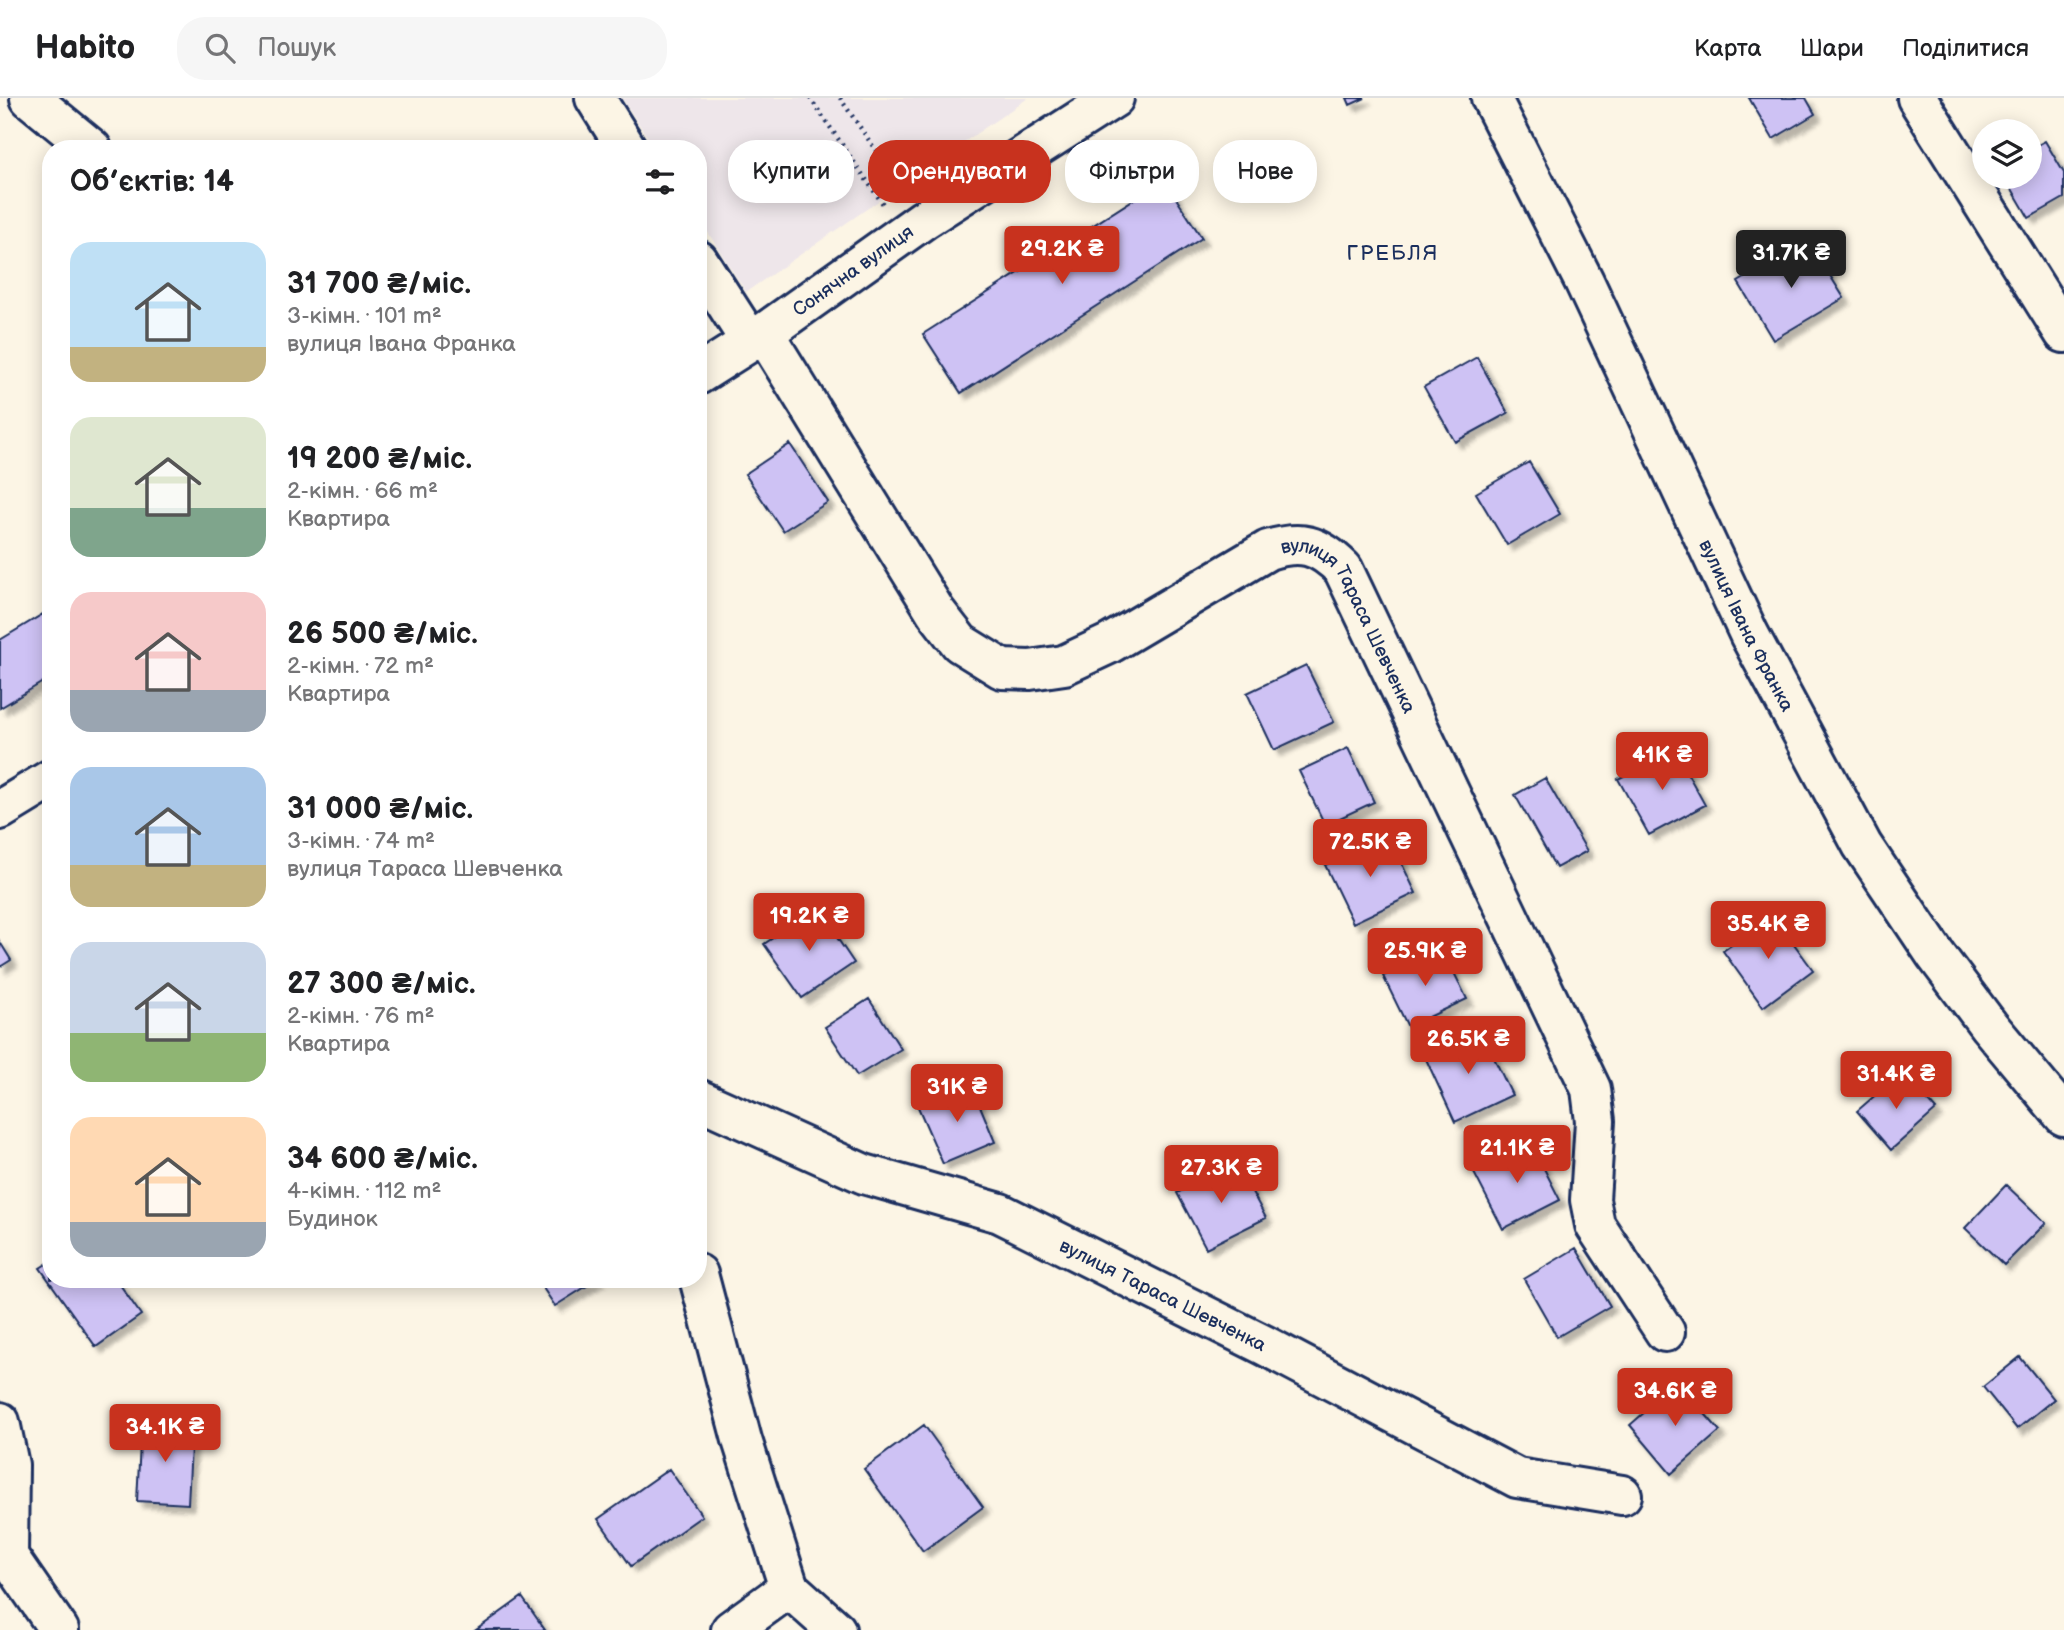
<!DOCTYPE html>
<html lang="uk">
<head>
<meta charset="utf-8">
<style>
  :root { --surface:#fff; --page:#f6f6f6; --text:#202124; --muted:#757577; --line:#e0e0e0; --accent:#c8321e }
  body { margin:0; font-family:"Balsamiq Sans",sans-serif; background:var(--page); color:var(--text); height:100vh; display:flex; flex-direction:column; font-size:26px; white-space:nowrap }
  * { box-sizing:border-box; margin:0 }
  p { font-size:23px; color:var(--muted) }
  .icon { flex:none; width:38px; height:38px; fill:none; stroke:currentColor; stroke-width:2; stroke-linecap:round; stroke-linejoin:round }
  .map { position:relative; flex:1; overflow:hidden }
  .side { position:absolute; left:42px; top:42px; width:665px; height:1148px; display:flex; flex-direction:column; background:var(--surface); border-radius:28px; box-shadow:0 4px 18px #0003 }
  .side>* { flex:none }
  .top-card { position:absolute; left:728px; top:42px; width:665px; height:63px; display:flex; gap:14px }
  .buttons { position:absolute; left:1972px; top:21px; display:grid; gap:14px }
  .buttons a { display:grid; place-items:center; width:70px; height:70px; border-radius:50%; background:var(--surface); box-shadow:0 4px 18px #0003; font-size:35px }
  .price { position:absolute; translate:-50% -60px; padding:0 16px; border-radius:7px; background:var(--accent); color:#fff; font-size:23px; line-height:46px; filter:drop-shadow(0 2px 4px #0008) }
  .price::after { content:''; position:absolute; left:50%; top:42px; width:21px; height:16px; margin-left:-10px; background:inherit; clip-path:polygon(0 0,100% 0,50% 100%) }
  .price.on { background:#222; color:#fff }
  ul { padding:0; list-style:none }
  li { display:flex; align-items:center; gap:21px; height:175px; padding:0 28px }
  li span { display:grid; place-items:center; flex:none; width:196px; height:140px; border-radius:21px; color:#555 }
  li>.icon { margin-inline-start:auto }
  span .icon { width:84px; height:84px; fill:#fffc; stroke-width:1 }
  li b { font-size:30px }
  h2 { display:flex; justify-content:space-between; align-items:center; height:84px; padding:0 28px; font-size:30px }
  .pill { padding:0 24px; border-radius:28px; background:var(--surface); box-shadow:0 4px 18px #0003; font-size:24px; line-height:63px }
  .pill.on { background:var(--accent); color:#fff }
  header { display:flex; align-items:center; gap:42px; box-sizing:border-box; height:98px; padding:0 35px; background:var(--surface); border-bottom:2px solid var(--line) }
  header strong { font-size:33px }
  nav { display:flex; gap:38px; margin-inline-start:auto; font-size:24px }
  .search { width:490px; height:63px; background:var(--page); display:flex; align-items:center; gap:18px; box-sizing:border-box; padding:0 24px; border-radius:28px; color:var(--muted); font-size:26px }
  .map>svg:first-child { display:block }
  .built { fill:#eee6ea }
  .building { fill:#cec2f4; stroke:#1b2f5e; stroke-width:2; filter:url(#shadow) }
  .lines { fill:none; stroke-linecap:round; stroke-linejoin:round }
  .minor-casing { stroke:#1b2f5e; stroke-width:44 }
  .major-casing { stroke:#1b2f5e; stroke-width:44 }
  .path { stroke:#1b2f5e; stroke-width:4.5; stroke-dasharray:2 5; stroke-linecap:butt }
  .minor { stroke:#fcf5e5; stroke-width:38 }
  .major { stroke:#fcf5e5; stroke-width:38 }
  .labels { text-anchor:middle; stroke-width:5; stroke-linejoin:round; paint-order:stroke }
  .street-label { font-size:19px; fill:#1b2f5e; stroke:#fcf5e5 }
  .neighbourhood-label { font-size:21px; letter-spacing:2px; fill:#1b2f5e; stroke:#fcf5e5 }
</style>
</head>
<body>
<header>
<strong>Habito</strong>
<div class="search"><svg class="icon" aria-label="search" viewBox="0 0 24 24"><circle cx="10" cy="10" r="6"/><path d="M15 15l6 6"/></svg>Пошук</div>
<nav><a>Карта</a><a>Шари</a><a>Поділитися</a></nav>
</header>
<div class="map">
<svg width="2064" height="1532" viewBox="0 0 2064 1532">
  <defs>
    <filter id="shadow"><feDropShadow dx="6" dy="6" stdDeviation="2" flood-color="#0004"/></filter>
  </defs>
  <rect width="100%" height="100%" fill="#fcf5e5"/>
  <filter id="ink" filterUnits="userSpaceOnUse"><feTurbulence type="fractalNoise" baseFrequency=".0143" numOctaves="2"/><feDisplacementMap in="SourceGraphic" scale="14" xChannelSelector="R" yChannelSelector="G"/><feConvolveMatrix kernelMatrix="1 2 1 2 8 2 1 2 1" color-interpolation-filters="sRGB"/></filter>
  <g filter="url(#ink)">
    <path class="built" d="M 622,0 L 1028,0 L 746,194 L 698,119 L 698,51 L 655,51 Z"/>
    <path class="building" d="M 1347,0 L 1365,0 L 1350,7 Z
      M 1749,0 L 1806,0 L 1815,16 L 1773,41 Z
      M 2045,43 L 2064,75 L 2064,100 L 2029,120 L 2005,79 L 2030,79 L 2030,51 Z
      M 1164,82 L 1202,140 L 961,295 L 923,236 Z
      M 1808,142 L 1844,200 L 1773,242 L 1738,184 Z
      M 1477,259 L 1508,315 L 1455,344 L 1424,289 Z
      M 790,346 L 828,404 L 783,433 L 745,376 Z
      M 1529,364 L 1560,416 L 1507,447 L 1476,395 Z
      M 43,516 L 51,530 L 51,579 L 0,610 L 0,542 Z
      M 1306,567 L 1334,624 L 1274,652 L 1247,595 Z
      M 1348,650 L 1374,704 L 1325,727 L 1299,673 Z
      M 1674,651 L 1705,707 L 1649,737 L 1618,681 Z
      M 1545,680 L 1587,753 L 1556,770 L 1515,697 Z
      M 1388,737 L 1416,795 L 1353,825 L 1325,767 Z
      M 817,810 L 854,865 L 802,900 L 764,846 Z
      M 1773,817 L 1813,872 L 1763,909 L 1723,853 Z
      M 0,844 L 11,862 L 0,869 Z
      M 1442,850 L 1467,901 L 1408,929 L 1383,878 Z
      M 869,901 L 901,951 L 857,978 L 825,929 Z
      M 1481,933 L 1512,997 L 1455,1024 L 1425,959 Z
      M 1902,974 L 1936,1012 L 1891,1052 L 1857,1013 Z
      M 971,986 L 995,1044 L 943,1066 L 918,1009 Z
      M 1530,1043 L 1560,1102 L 1503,1131 L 1473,1073 Z
      M 1236,1064 L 1266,1120 L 1206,1150 L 1177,1095 Z
      M 2006,1087 L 2046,1125 L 2004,1167 L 1965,1130 Z
      M 1576,1150 L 1610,1208 L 1557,1239 L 1524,1181 Z
      M 51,1163 L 51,1181 L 116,1181 L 141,1217 L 96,1249 L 40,1170 Z
      M 537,1181 L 598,1181 L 555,1208 Z
      M 2020,1259 L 2054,1301 L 2017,1331 L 1983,1289 Z
      M 1678,1285 L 1720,1333 L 1671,1376 L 1630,1327 Z
      M 141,1326 L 192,1329 L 188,1406 L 137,1403 Z
      M 924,1327 L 983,1409 L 923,1453 L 864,1371 Z
      M 669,1371 L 702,1418 L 631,1468 L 598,1421 Z
      M 522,1499 L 545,1532 L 476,1532 Z"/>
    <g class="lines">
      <g class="minor-casing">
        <g id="minor">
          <path d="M 30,0 L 92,51"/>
          <path d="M 595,0 L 627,51"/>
          <path d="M 1917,0 L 2064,235"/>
          <path d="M 698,162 L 750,243"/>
          <path id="s1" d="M 764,235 L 936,514 L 960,545 L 1002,571 L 1030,572 L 1064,567 L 1109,546 L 1268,452 C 1301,442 1318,446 1343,471 L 1591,991 L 1595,1023 L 1590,1102 L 1595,1127 L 1665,1234"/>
          <path id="s2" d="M 698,277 L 764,235 L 923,122 L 1114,0"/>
          <path d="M 0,712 L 51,681"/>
          <path id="s3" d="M 698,1001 L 864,1076 L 1000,1115 L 1264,1247 L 1517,1380 L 1622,1397"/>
          <path d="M 698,1176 L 742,1342 L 789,1490 L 836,1532"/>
          <path d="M 0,1324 L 9,1367 L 8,1458 L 59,1532"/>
          <path d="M 731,1532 L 789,1490"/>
        </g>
      </g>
      <g class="major-casing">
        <g id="major">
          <path id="s4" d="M 1491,0 L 1584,183 L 1749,536 L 1862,747 L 1935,856 L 1989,928 L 2064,1018"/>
        </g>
      </g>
      <path class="path" d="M 810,0 L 883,106
        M 840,0 L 903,92"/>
      <use href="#minor" class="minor"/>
      <use href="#major" class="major"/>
    </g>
  </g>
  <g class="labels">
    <g class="street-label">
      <text dy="7" stroke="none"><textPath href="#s2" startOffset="187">Сонячна вулиця</textPath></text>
      <text dy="7" stroke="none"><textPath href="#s4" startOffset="586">вулиця Івана Франка</textPath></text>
      <text dy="7" stroke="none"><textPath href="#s1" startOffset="840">вулиця Тараса Шевченка</textPath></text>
      <text dy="7" stroke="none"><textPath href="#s3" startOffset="506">вулиця Тараса Шевченка</textPath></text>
    </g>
    <g class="neighbourhood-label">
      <text x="1393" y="162">ГРЕБЛЯ</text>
    </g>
  </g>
</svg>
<div class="buttons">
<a><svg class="icon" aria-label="layers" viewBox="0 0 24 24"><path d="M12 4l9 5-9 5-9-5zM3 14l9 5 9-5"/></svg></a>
</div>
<b class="price" style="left:1062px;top:188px">29.2K ₴</b>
<b class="price on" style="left:1791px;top:192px">31.7K ₴</b>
<b class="price" style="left:1662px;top:694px">41K ₴</b>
<b class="price" style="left:1370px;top:781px">72.5K ₴</b>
<b class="price" style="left:809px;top:855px">19.2K ₴</b>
<b class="price" style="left:1768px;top:863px">35.4K ₴</b>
<b class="price" style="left:1425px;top:890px">25.9K ₴</b>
<b class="price" style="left:1468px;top:978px">26.5K ₴</b>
<b class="price" style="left:1896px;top:1013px">31.4K ₴</b>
<b class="price" style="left:957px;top:1026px">31K ₴</b>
<b class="price" style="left:1517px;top:1087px">21.1K ₴</b>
<b class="price" style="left:1221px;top:1107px">27.3K ₴</b>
<b class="price" style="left:1675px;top:1330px">34.6K ₴</b>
<b class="price" style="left:165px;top:1366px">34.1K ₴</b>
<div class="top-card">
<a class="pill">Купити</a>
<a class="pill on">Орендувати</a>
<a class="pill">Фільтри</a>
<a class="pill">Нове</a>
</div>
<section class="side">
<h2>Об’єктів: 14<svg class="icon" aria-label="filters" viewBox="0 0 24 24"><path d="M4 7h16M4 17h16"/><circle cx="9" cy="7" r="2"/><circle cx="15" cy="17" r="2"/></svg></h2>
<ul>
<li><span style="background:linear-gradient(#bfe0f5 75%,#c2b280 0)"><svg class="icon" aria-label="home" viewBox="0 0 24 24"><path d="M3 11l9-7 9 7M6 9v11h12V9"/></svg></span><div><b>31 700 ₴/міс.</b><p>3-кімн. · 101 m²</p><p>вулиця Івана Франка</p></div></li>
<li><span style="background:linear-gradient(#dfe7d0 65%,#7fa58c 0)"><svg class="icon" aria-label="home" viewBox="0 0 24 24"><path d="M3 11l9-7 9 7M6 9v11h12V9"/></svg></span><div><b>19 200 ₴/міс.</b><p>2-кімн. · 66 m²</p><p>Квартира</p></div></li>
<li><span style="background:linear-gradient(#f6c9c9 70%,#9aa5b1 0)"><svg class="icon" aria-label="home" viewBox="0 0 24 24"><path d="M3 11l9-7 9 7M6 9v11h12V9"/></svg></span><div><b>26 500 ₴/міс.</b><p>2-кімн. · 72 m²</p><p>Квартира</p></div></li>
<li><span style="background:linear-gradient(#a9c7e8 70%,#c2b280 0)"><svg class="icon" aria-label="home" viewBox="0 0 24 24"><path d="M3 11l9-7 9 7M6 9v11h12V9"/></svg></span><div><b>31 000 ₴/міс.</b><p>3-кімн. · 74 m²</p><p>вулиця Тараса Шевченка</p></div></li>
<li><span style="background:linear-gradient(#c9d6e8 65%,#8fb573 0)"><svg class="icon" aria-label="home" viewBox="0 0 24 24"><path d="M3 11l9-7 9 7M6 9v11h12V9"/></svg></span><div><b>27 300 ₴/міс.</b><p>2-кімн. · 76 m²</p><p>Квартира</p></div></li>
<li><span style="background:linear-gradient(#ffd9b3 75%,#9aa5b1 0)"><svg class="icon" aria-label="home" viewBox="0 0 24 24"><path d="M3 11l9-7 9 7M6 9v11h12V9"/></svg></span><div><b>34 600 ₴/міс.</b><p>4-кімн. · 112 m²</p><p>Будинок</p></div></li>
</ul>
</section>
</div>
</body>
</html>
